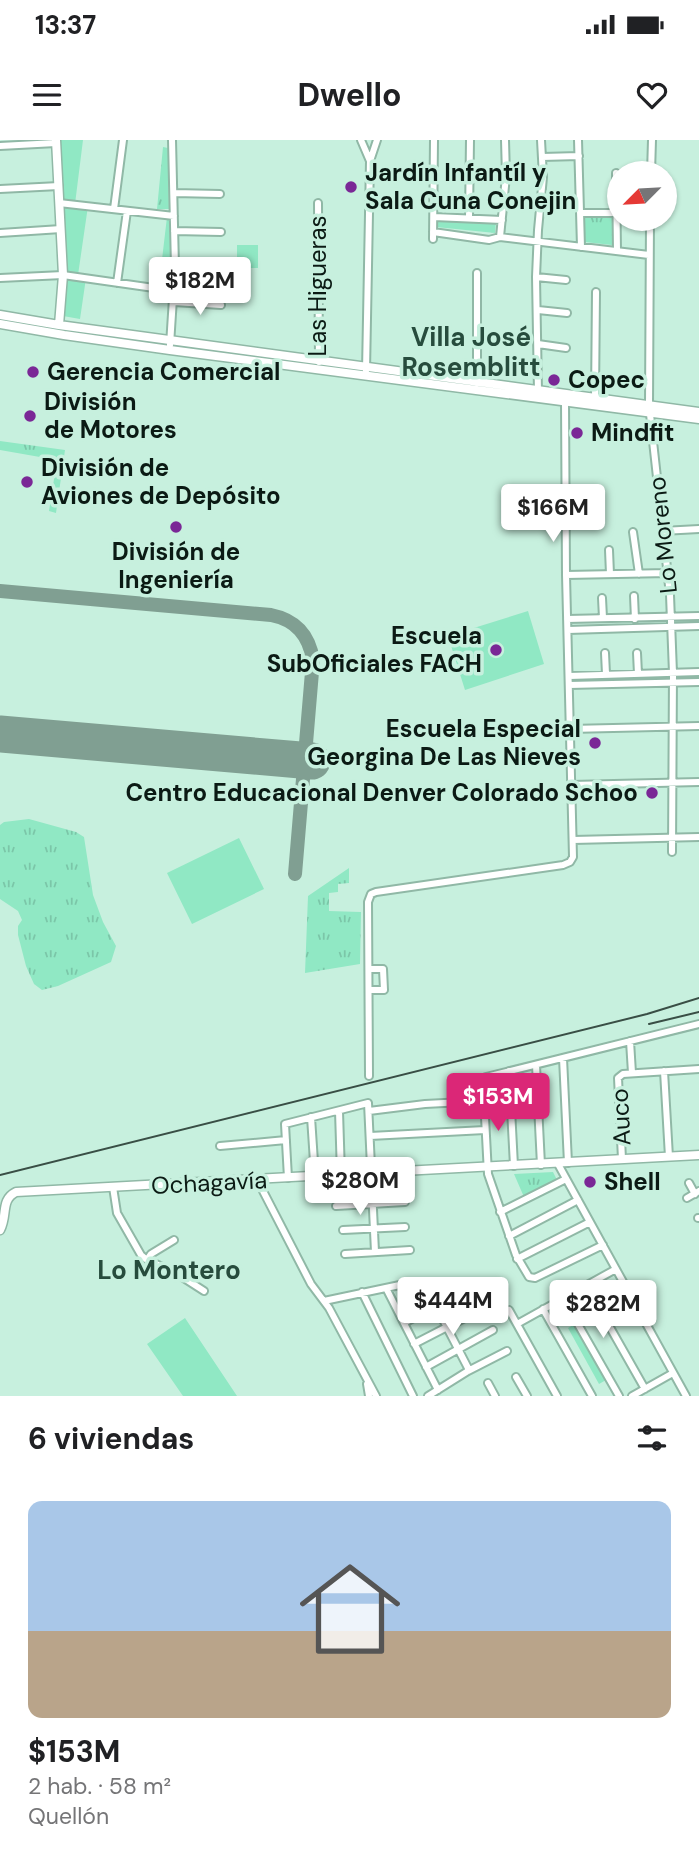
<!DOCTYPE html>
<html lang="es">
<head>
<meta charset="utf-8">
<style>
  :root { --surface:#fff; --page:#f6f6f6; --text:#202124; --muted:#757577; --line:#e0e0e0; --accent:#db2777 }
  body { margin:0; font-family:"DM Sans",sans-serif; background:var(--page); color:var(--text); height:100vh; display:flex; flex-direction:column; font-size:26px; white-space:nowrap }
  * { box-sizing:border-box; margin:0 }
  p { font-size:23px; color:var(--muted) }
  .icon { flex:none; width:38px; height:38px; fill:none; stroke:currentColor; stroke-width:2; stroke-linecap:round; stroke-linejoin:round }
  .map { position:relative; height:1256px; overflow:hidden }
  .details { display:flex; flex-direction:column; background:var(--surface); flex:1 }
  .details>* { flex:none }
  .needle { width:46px; rotate:246deg }
  .tools { position:absolute; left:607px; top:21px; display:grid; gap:14px }
  .tools a { display:grid; place-items:center; width:70px; height:70px; border-radius:50%; background:var(--surface); box-shadow:0 2px 5px #0004; font-size:35px }
  .price { position:absolute; translate:-50% -60px; padding:0 16px; border-radius:7px; background:#fff; color:#222; font-size:23px; line-height:46px; filter:drop-shadow(0 2px 4px #0008) }
  .price::after { content:''; position:absolute; left:50%; top:42px; width:21px; height:16px; margin-left:-10px; background:inherit; clip-path:polygon(0 0,100% 0,50% 100%) }
  .price.selected { background:var(--accent); color:#fff }
  ul { padding:0; list-style:none }
  li { display:grid; align-content:center; gap:14px; height:371px; padding:0 28px }
  li+li { border-top:2px solid var(--line) }
  li span { display:grid; place-items:center; height:217px; border-radius:14px; color:#555 }
  li>.icon { margin-inline-start:auto }
  span .icon { width:126px; height:126px; fill:#fffc; stroke-width:1 }
  li b { font-size:30px }
  h2 { display:flex; justify-content:space-between; align-items:center; height:84px; padding:0 28px; font-size:30px }
  .status { display:flex; justify-content:space-between; align-items:center; height:49px; padding:0 35px; background:var(--surface); direction:ltr }
  .status svg { height:19px; fill:currentColor }
  header { display:flex; justify-content:space-between; align-items:center; height:91px; padding:0 28px; background:var(--surface); font-size:32px; font-weight:700 }
  .map>svg:first-child { display:block }
  .grass { fill:url(#grass-tufts) }
  .park { fill:#90e8c4 }
  .lines { fill:none; stroke-linecap:round; stroke-linejoin:round }
  .taxiway { stroke:#809f92; stroke-width:14 }
  .runway { stroke:#809f92; stroke-width:37 }
  .minor-casing { stroke:#90b8a6; stroke-width:10 }
  .major-casing { stroke:#90b8a6; stroke-width:11 }
  .minor { stroke:#fff; stroke-width:6 }
  .major { stroke:#fff; stroke-width:8 }
  .rail { stroke:#394e45; stroke-width:2 }
  .poi-dot { fill:#7a2796; stroke:#c7f0de; stroke-width:2.5 }
  .labels { text-anchor:middle; stroke-width:7; stroke-linejoin:round; paint-order:stroke }
  .poi-label { font-size:24px; font-weight:bold; fill:#0b1a14; stroke:#c7f0de; text-anchor:start }
  .street-label { font-size:24px; fill:#0b1a14; stroke:#c7f0de }
  .neighbourhood-label { font-size:26px; font-weight:bold; fill:#274c3d; stroke:#c7f0de }
</style>
</head>
<body>
<div class="status"><b>13:37</b><svg viewBox="0 0 49 12"><path d="M0 12V9h3v3zM5 12V6h3v6zM10 12V3h3v9zM15 12V0h3v12zM26 1h20v11H26zM47 4h2v5h-2z"/></svg></div>
<header><svg class="icon" aria-label="menu" viewBox="0 0 24 24"><path d="M4 6h16M4 12h16M4 18h16"/></svg>Dwello<svg class="icon" aria-label="heart" viewBox="0 0 24 24"><path d="M12 20l-8-8c-3-5 5-10 8-4 3-6 11-1 8 4z"/></svg></header>
<div class="map">
<svg width="699" height="1256" viewBox="0 0 699 1256">
  <defs>
    <pattern id="grass-tufts" width="24" height="20" patternUnits="userSpaceOnUse" patternTransform="scale(1.75)"><rect width="24" height="20" fill="#90e8c4"/><path d="M3 7l-1-3M5 7V3M7 7l1-3M15 17l-1-3M17 17v-4M19 17l1-3" fill="none" stroke="#7bc6a8"/></pattern>
  </defs>
  <rect width="100%" height="100%" fill="#c7f0de"/>
  <path class="grass" d="M 163,7 L 168,8 L 169,69 L 157,69 Z
    M 167,77 L 170,78 L 170,146 L 159,145 Z
    M 583,77 L 613,77 L 612,105 L 585,102 Z
    M 436,79 L 496,81 L 495,93 L 436,87 Z
    M 0,301 L 65,310 L 56,373 L 49,371 L 57,320 L 0,310 Z
    M 29,679 L 76,692 L 84,697 L 93,755 L 103,782 L 116,806 L 111,822 L 58,846 L 42,850 L 34,844 L 26,826 L 18,795 L 18,786 L 22,780 L 18,771 L 0,759 L 0,685 L 4,682 Z
    M 349,728 L 349,743 L 338,744 L 338,752 L 329,753 L 329,771 L 361,772 L 360,824 L 305,833 L 308,756 Z
    M 553,1032 L 557,1040 L 524,1057 L 514,1034 Z"/>
  <path class="park" d="M 60,0 L 83,0 L 75,64 L 88,66 L 78,135 L 86,138 L 80,179 L 63,176 L 67,133 Z
    M 237,105 L 258,105 L 258,128 L 237,128 Z
    M 528,471 L 544,524 L 465,550 L 448,496 Z
    M 239,698 L 264,749 L 192,784 L 167,733 Z
    M 185,1178 L 237,1256 L 183,1256 L 147,1204 Z
    M 575,1184 L 606,1240 L 599,1244 L 568,1188 Z"/>
  <g class="lines">
    <path class="taxiway" d="M 0,451 L 271,475 C 296,480 309,495 313,520 L 295,734"/>
    <path class="runway" d="M 0,594 L 312,621"/>
    <g class="minor-casing">
      <path id="minor" d="M 361,0 L 370,21
        M 578,0 L 581,107
        M 0,6 L 56,3
        M 542,17 L 579,16
        M 616,33 L 617,111
        M 651,33 L 652,0
        M 0,49 L 59,46
        M 174,53 L 220,54
        M 59,63 L 174,76
        M 318,63 L 319,222
        M 114,69 L 123,0
        M 580,73 L 617,73
        M 434,77 L 502,80
        M 469,78 L 470,0
        M 650,79 L 649,265 L 670,455 L 673,533 L 672,712
        M 174,91 L 221,92
        M 433,92 L 489,100 L 500,97 L 649,115
        M 0,93 L 61,89
        M 500,97 L 506,36 L 505,0
        M 433,99 L 434,0
        M 175,127 L 221,128
        M 536,137 L 566,140
        M 0,138 L 63,135 L 175,151
        M 117,143 L 127,71
        M 174,162 L 221,165
        M 538,170 L 567,173
        M 538,204 L 566,208
        M 170,205 L 175,127 L 172,0
        M 366,231 L 370,21 L 377,0
        M 477,243 L 477,133
        M 538,252 L 536,137 L 538,90 L 543,37 L 541,0
        M 595,258 L 596,152
        M 662,391 L 699,389
        M 633,392 L 639,434
        M 609,410 L 610,434
        M 566,435 L 668,433
        M 634,456 L 635,479
        M 602,458 L 603,478
        M 567,479 L 699,476
        M 568,490 L 699,486
        M 605,513 L 606,534
        M 637,513 L 638,534
        M 569,536 L 699,532
        M 569,545 L 699,542
        M 570,589 L 699,586
        M 571,645 L 699,642
        M 573,700 L 699,697
        M 369,829 L 383,829 L 384,850 L 369,850
        M 630,901 L 632,933
        M 563,918 L 568,1023
        M 536,925 L 541,1025
        M 509,931 L 514,1026
        M 664,931 L 669,1017
        M 369,936 L 368,762 L 371,754 L 376,752 L 563,725 L 570,722 L 573,717 L 566,435 L 565,261
        M 339,971 L 341,1035
        M 369,971 L 425,964 L 483,961
        M 311,977 L 315,1037
        M 370,996 L 485,990
        M 220,1006 L 286,1000
        M 622,1019 L 618,938 L 623,934 L 699,929
        M 558,1024 L 686,1256
        M 288,1038 L 285,984 L 368,963 L 375,1112
        M 259,1040 L 263,1051 L 311,1144 L 329,1168 L 376,1256
        M 689,1043 L 695,1054
        M 113,1047 L 117,1073 L 141,1115 L 147,1120 L 176,1133 L 204,1151
        M 687,1058 L 699,1051
        M 336,1066 L 405,1062
        M 500,1072 L 566,1039
        M 698,1078 L 699,1078
        M 343,1090 L 405,1087
        M 509,1096 L 578,1060
        M 603,1105 L 535,1138 L 529,1137 L 516,1115 L 488,1034 L 483,939 L 486,937 L 699,884
        M 345,1114 L 410,1110
        M 517,1119 L 590,1082
        M 147,1120 L 151,1114 L 174,1100
        M 424,1143 L 468,1228 L 468,1231
        M 586,1145 L 645,1249
        M 386,1148 L 438,1250
        M 362,1152 L 413,1256
        M 563,1158 L 619,1256
        M 324,1161 L 414,1142 L 462,1152
        M 543,1169 L 592,1256
        M 509,1170 L 557,1256
        M 404,1183 L 462,1152
        M 517,1184 L 616,1129
        M 414,1204 L 482,1169
        M 426,1227 L 493,1190
        M 516,1237 L 527,1256
        M 488,1243 L 495,1256
        M 367,1244 L 369,1256
        M 428,1256 L 468,1231 L 507,1211
        M 632,1256 L 673,1233"/>
    </g>
    <g class="major-casing">
      <path id="major" d="M 56,0 L 63,135 L 59,185
        M 0,175 L 59,185 L 699,272
        M 0,184 L 64,195 L 170,210 L 699,279
        M 0,1090 C 8,1075 0,1060 16,1052 L 699,1015"/>
    </g>
    <use href="#minor" class="minor"/>
    <use href="#major" class="major"/>
    <path class="rail" d="M 649,884 L 699,872
      M 0,1035 L 647,874 L 699,858"/>
  </g>
  <g class="poi-dot">
    <circle cx="351" cy="47" r="7"/>
    <circle cx="33" cy="232" r="7"/>
    <circle cx="554" cy="240" r="7"/>
    <circle cx="30" cy="276" r="7"/>
    <circle cx="577" cy="293" r="7"/>
    <circle cx="27" cy="342" r="7"/>
    <circle cx="176" cy="387" r="7"/>
    <circle cx="496" cy="510" r="7"/>
    <circle cx="595" cy="603" r="7"/>
    <circle cx="652" cy="653" r="7"/>
    <circle cx="590" cy="1042" r="7"/>
  </g>
  <g class="labels">
    <g class="poi-label">
      <text x="365" y="41">Jardín Infantíl y<tspan x="365" dy="28">Sala Cuna Conejin</tspan></text>
      <text x="47" y="240">Gerencia Comercial</text>
      <text x="568" y="248">Copec</text>
      <text x="44" y="270">División<tspan x="44" dy="28">de Motores</tspan></text>
      <text x="591" y="301">Mindfit</text>
      <text x="41" y="336">División de<tspan x="41" dy="28">Aviones de Depósito</tspan></text>
      <text x="176" y="420" text-anchor="middle">División de<tspan x="176" dy="28">Ingeniería</tspan></text>
      <text x="482" y="504" text-anchor="end">Escuela<tspan x="482" dy="28">SubOficiales FACH</tspan></text>
      <text x="581" y="597" text-anchor="end">Escuela Especial<tspan x="581" dy="28">Georgina De Las Nieves</tspan></text>
      <text x="638" y="661" text-anchor="end">Centro Educacional Denver Colorado Schoo</text>
      <text x="604" y="1050">Shell</text>
    </g>
    <g class="street-label">
      <text transform="translate(318 146) rotate(-90)" y="8">Las Higueras</text>
      <text transform="translate(663 395) rotate(-96)" y="8">Lo Moreno</text>
      <text transform="translate(621 977) rotate(-93)" y="8">Auco</text>
      <text transform="translate(209 1043) rotate(-3)" y="8">Ochagavía</text>
    </g>
    <g class="neighbourhood-label">
      <text x="471" y="206">Villa José<tspan x="471" dy="30">Rosemblitt</tspan></text>
      <text x="169" y="1139">Lo Montero</text>
    </g>
  </g>
</svg>
<div class="tools">
<a><svg class="needle" viewBox="-14 -14 28 28"><path d="M0-13l5 13h-10z" fill="#e53935"/><path d="M0 13l5-13h-10z" fill="#757577"/></svg></a>
</div>
<b class="price" style="left:200px;top:177px">$182M</b>
<b class="price" style="left:553px;top:404px">$166M</b>
<b class="price selected" style="left:498px;top:993px">$153M</b>
<b class="price" style="left:360px;top:1077px">$280M</b>
<b class="price" style="left:453px;top:1197px">$444M</b>
<b class="price" style="left:603px;top:1200px">$282M</b>
</div>
<section class="details">
<h2>6 viviendas<svg class="icon" aria-label="filters" viewBox="0 0 24 24"><path d="M4 7h16M4 17h16"/><circle cx="9" cy="7" r="2"/><circle cx="15" cy="17" r="2"/></svg></h2>
<ul>
<li><span style="background:linear-gradient(#a9c7e8 60%,#b9a48a 0)"><svg class="icon" aria-label="home" viewBox="0 0 24 24"><path d="M3 11l9-7 9 7M6 9v11h12V9"/></svg></span><div><b>$153M</b><p>2 hab. · 58 m²</p><p>Quellón</p></div></li>
</ul>
</section>
</body>
</html>
